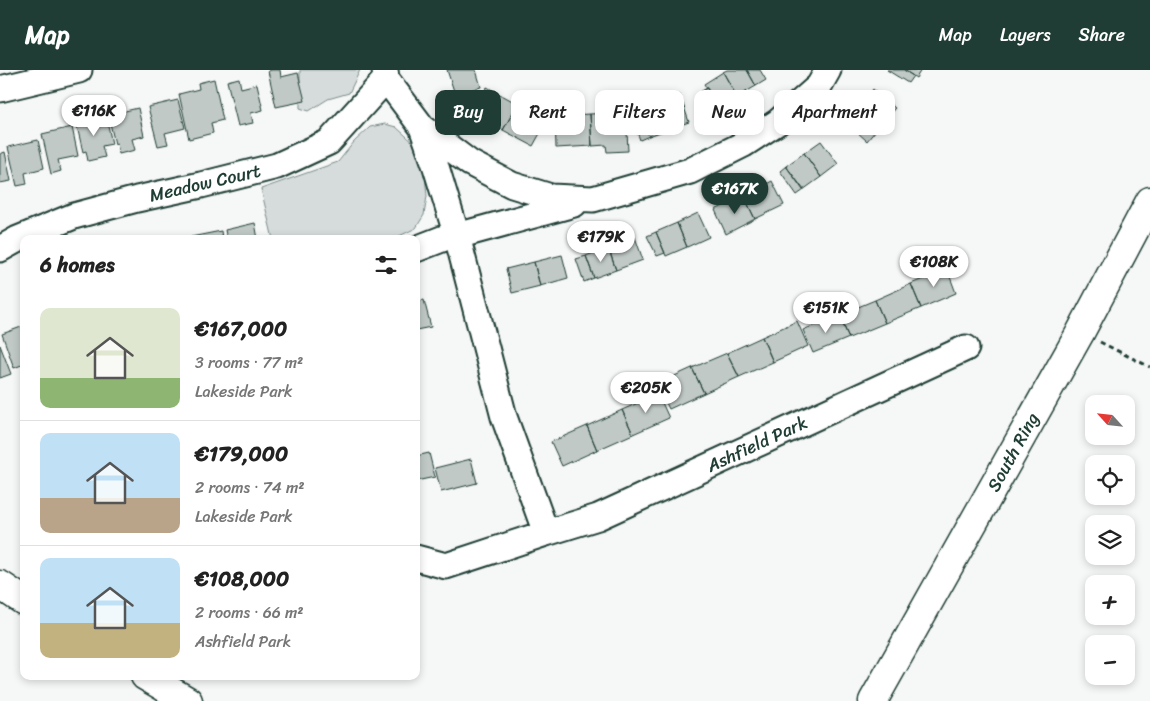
<!DOCTYPE html>
<html lang="en">
<head>
<meta charset="utf-8">
<style>
  :root { --surface:#fff; --page:#f6f6f6; --text:#222; --muted:#767676; --line:#e0e0e0; --accent:#1f3d34 }
  body { margin:0; font-family:Sriracha,sans-serif; background:var(--page); color:var(--text); height:100vh; display:flex; flex-direction:column; font-size:19px; white-space:nowrap }
  * { box-sizing:border-box; margin:0 }
  p { font-size:16px; color:var(--muted) }
  .icon { flex:none; width:28px; height:28px; fill:none; stroke:currentColor; stroke-width:2; stroke-linecap:round; stroke-linejoin:round }
  .map { position:relative; flex:1; overflow:hidden }
  .side { position:absolute; left:20px; top:165px; width:400px; height:445px; display:flex; flex-direction:column; background:var(--surface); border-radius:10px; box-shadow:0 2px 8px #0003 }
  .side>* { flex:none }
  .top-card { position:absolute; left:435px; top:20px; width:475px; height:45px; display:flex; gap:10px }
  .needle { width:32px; rotate:297deg }
  .buttons { position:absolute; left:1085px; top:325px; display:grid; gap:10px }
  .buttons a { display:grid; place-items:center; width:50px; height:50px; border-radius:10px; background:var(--surface); box-shadow:0 2px 8px #0003; font-size:25px }
  .price { position:absolute; translate:-50% -42px; padding:0 11px; border-radius:18px; background:#fff; color:#222; font-size:16px; line-height:32px; filter:drop-shadow(0 1px 2px #0008) }
  .price::after { content:''; position:absolute; left:50%; top:30px; width:15px; height:11px; margin-left:-8px; background:inherit; clip-path:polygon(0 0,100% 0,50% 100%) }
  .price.active { background:var(--accent); color:#fff }
  ul { padding:0; list-style:none }
  li { display:flex; align-items:center; gap:15px; height:125px; padding:0 20px }
  li+li { border-top:1px solid var(--line) }
  li span { display:grid; place-items:center; flex:none; width:140px; height:100px; border-radius:10px; color:#555 }
  li>.icon { margin-inline-start:auto }
  span .icon { width:60px; height:60px; fill:#fffc; stroke-width:1 }
  li b { font-size:21px }
  h2 { display:flex; justify-content:space-between; align-items:center; height:60px; padding:0 20px; font-size:21px }
  .chip { padding:0 18px; border-radius:10px; background:var(--surface); box-shadow:0 2px 8px #0003; font-size:18px; line-height:45px }
  .chip.active { background:var(--accent); color:#fff }
  header { display:flex; align-items:center; gap:30px; box-sizing:border-box; height:70px; padding:0 25px; background:var(--accent); color:#fff }
  header strong { font-size:24px }
  nav { display:flex; gap:28px; margin-inline-start:auto; font-size:18px }
  .map>svg:first-child { display:block }
  .green { fill:#d6dcdb; stroke:#7a8c88 }
  .building { fill:#c0c9c6; stroke:#1f3d34 }
  .lines { fill:none; stroke-linecap:round; stroke-linejoin:round }
  .minor-casing { stroke:#1f3d34; stroke-width:29 }
  .major-casing { stroke:#1f3d34; stroke-width:31 }
  .path { stroke:#1f3d34; stroke-width:3; stroke-dasharray:5 4; stroke-linecap:butt }
  .minor { stroke:#fff; stroke-width:25 }
  .major { stroke:#fff; stroke-width:28 }
  .labels { text-anchor:middle; stroke-width:4; stroke-linejoin:round; paint-order:stroke }
  .street-label { font-size:18px; fill:#1f3d34; stroke:#fff }
</style>
</head>
<body>
<header>
<strong>Map</strong>
<nav><a>Map</a><a>Layers</a><a>Share</a></nav>
</header>
<div class="map">
<svg width="1150" height="631" viewBox="0 0 1150 631">
  <rect width="100%" height="100%" fill="#f6f7f7"/>
  <filter id="ink" filterUnits="userSpaceOnUse"><feTurbulence type="fractalNoise" baseFrequency=".02" numOctaves="2"/><feDisplacementMap in="SourceGraphic" scale="10" xChannelSelector="R" yChannelSelector="G"/><feConvolveMatrix kernelMatrix="1 2 1 2 8 2 1 2 1" color-interpolation-filters="sRGB"/></filter>
  <g filter="url(#ink)">
    <path class="green" d="M 300,0 L 360,0 L 349,23 L 328,29 L 309,41 L 300,38 Z
      M 385,54 L 396,57 L 415,74 L 424,96 L 427,126 L 424,145 L 416,158 L 393,169 L 273,169 L 261,119 L 338,92 L 354,72 L 370,57 Z"/>
    <path class="building" d="M 272,0 L 280,0 L 281,7 L 298,3 L 305,31 L 276,37 L 268,1 Z
      M 447,0 L 476,0 L 481,17 L 455,24 Z
      M 727,0 L 747,0 L 756,16 L 737,27 L 723,2 Z
      M 747,0 L 760,0 L 766,10 L 756,16 Z
      M 887,0 L 904,0 L 913,6 L 908,13 Z
      M 904,0 L 921,0 L 916,8 Z
      M 723,2 L 737,27 L 719,38 L 704,14 Z
      M 239,8 L 241,18 L 257,14 L 263,40 L 251,43 L 253,53 L 238,56 L 227,11 Z
      M 214,9 L 223,50 L 211,53 L 213,63 L 189,69 L 179,24 L 199,19 L 198,13 Z
      M 487,17 L 518,34 L 503,60 L 474,44 Z
      M 707,18 L 719,38 L 712,43 L 700,22 Z
      M 873,19 L 895,38 L 881,54 L 860,36 Z
      M 680,25 L 689,52 L 669,59 L 660,33 Z
      M 178,30 L 185,58 L 165,63 L 168,74 L 158,76 L 148,37 Z
      M 660,33 L 669,59 L 649,66 L 639,40 Z
      M 518,34 L 548,49 L 533,76 L 503,60 Z
      M 860,36 L 881,54 L 867,71 L 846,52 Z
      M 138,38 L 144,66 L 132,69 L 135,80 L 119,84 L 117,73 L 115,74 L 108,45 Z
      M 626,42 L 628,81 L 607,82 L 606,75 L 592,76 L 590,44 Z
      M 640,42 L 649,66 L 640,70 L 631,45 Z
      M 590,44 L 592,76 L 556,78 L 555,46 Z
      M 106,46 L 112,74 L 102,76 L 105,87 L 88,91 L 86,81 L 83,82 L 76,52 Z
      M 72,57 L 78,86 L 58,90 L 61,101 L 51,104 L 42,64 Z
      M 38,70 L 44,98 L 25,103 L 27,114 L 17,116 L 8,77 Z
      M 821,71 L 838,94 L 821,107 L 804,83 Z
      M 5,82 L 11,111 L 0,113 L 0,84 Z
      M 804,83 L 821,107 L 803,120 L 786,96 Z
      M 786,96 L 804,120 L 797,125 L 780,101 Z
      M 772,111 L 784,135 L 755,149 L 744,126 Z
      M 744,126 L 755,149 L 726,164 L 715,140 Z
      M 698,143 L 709,167 L 687,177 L 677,153 Z
      M 255,153 L 258,169 L 227,169 L 225,160 Z
      M 677,153 L 687,177 L 666,186 L 656,162 Z
      M 221,161 L 222,169 L 191,169 L 191,167 Z
      M 656,162 L 665,183 L 657,186 L 647,166 Z
      M 635,167 L 643,190 L 616,200 L 608,177 Z
      M 608,177 L 616,200 L 594,208 L 586,186 Z
      M 562,185 L 568,208 L 540,216 L 534,192 Z
      M 586,186 L 594,208 L 584,212 L 576,189 Z
      M 534,192 L 540,216 L 512,223 L 506,199 Z
      M 947,199 L 956,223 L 921,238 L 911,214 Z
      M 911,214 L 921,238 L 885,253 L 875,230 Z
      M 424,230 L 431,257 L 416,260 L 416,232 Z
      M 875,230 L 885,253 L 849,268 L 839,245 Z
      M 839,245 L 849,268 L 813,283 L 803,260 Z
      M 797,251 L 808,276 L 773,292 L 762,267 Z
      M 24,256 L 24,294 L 14,298 L 2,264 Z
      M 762,267 L 773,292 L 739,307 L 727,283 Z
      M 0,275 L 11,304 L 0,308 Z
      M 727,283 L 739,307 L 704,323 L 692,298 Z
      M 692,298 L 704,323 L 669,339 L 657,314 Z
      M 658,324 L 669,348 L 633,364 L 622,340 Z
      M 622,340 L 633,364 L 597,380 L 587,356 Z
      M 587,356 L 597,380 L 562,396 L 551,372 Z
      M 429,383 L 435,407 L 416,411 L 416,386 Z
      M 471,389 L 477,413 L 441,422 L 435,398 Z"/>
    <g class="lines">
      <g class="minor-casing">
        <path id="minor" d="M 385,0 L 386,9 L 422,57 L 470,93 L 512,115 L 551,127 L 593,129 L 690,101 L 744,74 L 778,52 L 819,16 L 828,0
          M 0,19 L 79,0
          M 422,57 L 436,97 L 457,166 L 504,347 L 546,463 L 598,447 L 966,278
          M 0,179 L 18,169 L 74,146 L 137,129 L 201,115 L 277,96 L 329,72 L 386,9
          M 416,179 L 447,167 L 457,166 L 574,134
          M 416,488 L 446,496 L 546,463"/>
      </g>
      <g class="major-casing">
        <path id="major" d="M 0,515 L 24,531
          M 145,606 L 188,631
          M 873,631 L 1080,263 L 1150,131"/>
      </g>
      <path class="path" d="M 1100,272 L 1150,297"/>
      <use href="#minor" class="minor"/>
      <use href="#major" class="major"/>
    </g>
  </g>
  <g class="labels">
    <g class="street-label">
      <text transform="translate(205 113) rotate(-13)" y="6">Meadow Court</text>
      <text transform="translate(757 374) rotate(-25)" y="6">Ashfield Park</text>
      <text transform="translate(1013 382) rotate(-61)" y="6">South Ring</text>
    </g>
  </g>
</svg>
<div class="buttons">
<a><svg class="needle" viewBox="-14 -14 28 28"><path d="M0-13l5 13h-10z" fill="#e53935"/><path d="M0 13l5-13h-10z" fill="#767676"/></svg></a>
<a><svg class="icon" aria-label="locate" viewBox="0 0 24 24"><circle cx="12" cy="12" r="6"/><path d="M12 2v4M12 18v4M2 12h4M18 12h4"/></svg></a>
<a><svg class="icon" aria-label="layers" viewBox="0 0 24 24"><path d="M12 4l9 5-9 5-9-5zM3 14l9 5 9-5"/></svg></a>
<a>+</a>
<a>−</a>
</div>
<b class="price" style="left:94px;top:67px">€116K</b>
<b class="price active" style="left:735px;top:145px">€167K</b>
<b class="price" style="left:601px;top:193px">€179K</b>
<b class="price" style="left:934px;top:218px">€108K</b>
<b class="price" style="left:826px;top:264px">€151K</b>
<b class="price" style="left:646px;top:344px">€205K</b>
<div class="top-card">
<a class="chip active">Buy</a>
<a class="chip">Rent</a>
<a class="chip">Filters</a>
<a class="chip">New</a>
<a class="chip">Apartment</a>
</div>
<section class="side">
<h2>6 homes<svg class="icon" aria-label="filters" viewBox="0 0 24 24"><path d="M4 7h16M4 17h16"/><circle cx="9" cy="7" r="2"/><circle cx="15" cy="17" r="2"/></svg></h2>
<ul>
<li><span style="background:linear-gradient(#dfe7d0 70%,#8fb573 0)"><svg class="icon" aria-label="home" viewBox="0 0 24 24"><path d="M3 11l9-7 9 7M6 9v11h12V9"/></svg></span><div><b>€167,000</b><p>3 rooms · 77 m²</p><p>Lakeside Park</p></div></li>
<li><span style="background:linear-gradient(#bfe0f5 65%,#b9a48a 0)"><svg class="icon" aria-label="home" viewBox="0 0 24 24"><path d="M3 11l9-7 9 7M6 9v11h12V9"/></svg></span><div><b>€179,000</b><p>2 rooms · 74 m²</p><p>Lakeside Park</p></div></li>
<li><span style="background:linear-gradient(#bfe0f5 65%,#c2b280 0)"><svg class="icon" aria-label="home" viewBox="0 0 24 24"><path d="M3 11l9-7 9 7M6 9v11h12V9"/></svg></span><div><b>€108,000</b><p>2 rooms · 66 m²</p><p>Ashfield Park</p></div></li>
</ul>
</section>
</div>
</body>
</html>
